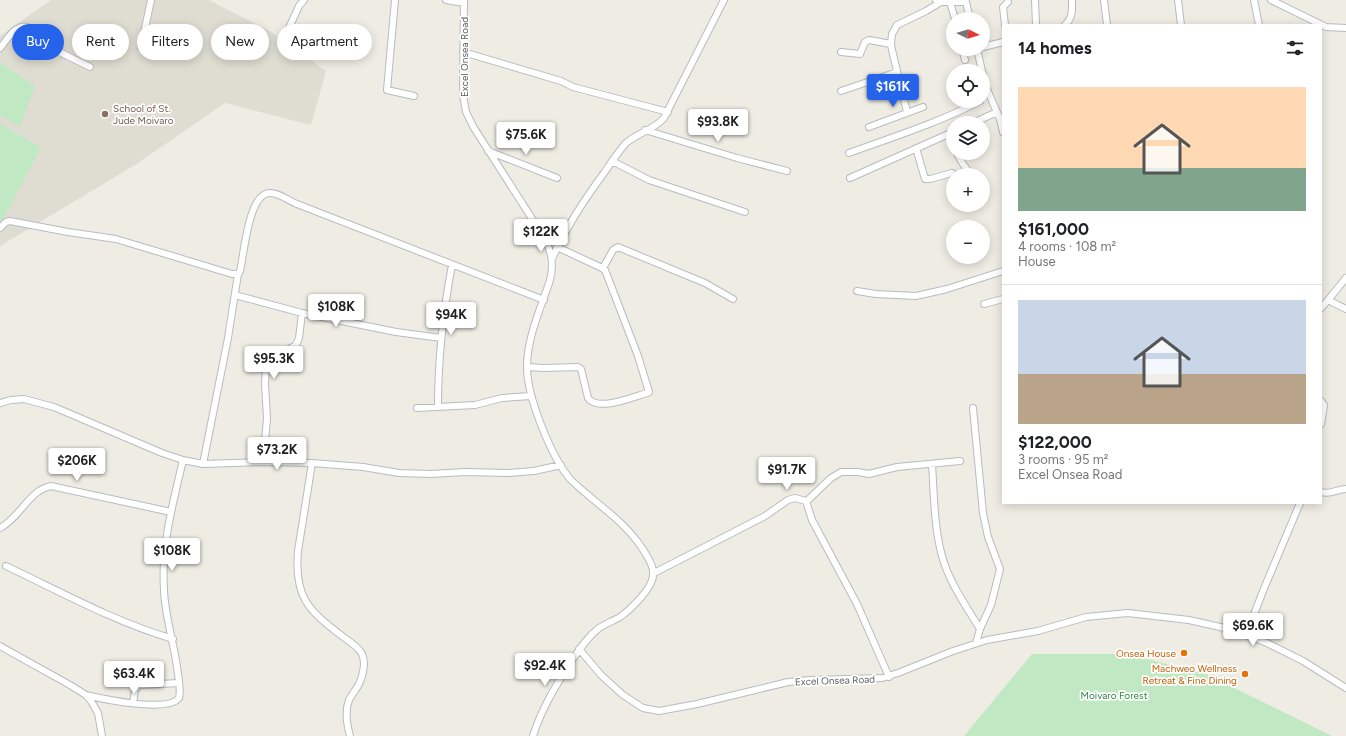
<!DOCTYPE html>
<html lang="en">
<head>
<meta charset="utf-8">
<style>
  :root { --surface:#fff; --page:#f6f6f6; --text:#202124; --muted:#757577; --line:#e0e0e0; --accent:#2563eb }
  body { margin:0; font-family:Figtree,sans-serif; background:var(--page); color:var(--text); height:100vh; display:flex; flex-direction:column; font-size:15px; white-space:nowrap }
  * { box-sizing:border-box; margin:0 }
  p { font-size:13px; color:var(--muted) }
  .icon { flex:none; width:22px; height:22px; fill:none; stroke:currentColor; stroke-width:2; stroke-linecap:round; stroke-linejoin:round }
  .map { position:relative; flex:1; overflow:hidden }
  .drawer { position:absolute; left:1002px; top:24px; width:320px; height:480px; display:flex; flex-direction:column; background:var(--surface); border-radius:0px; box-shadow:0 2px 10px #0003 }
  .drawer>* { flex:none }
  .top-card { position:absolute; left:12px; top:24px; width:380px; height:36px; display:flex; gap:8px }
  .needle { width:26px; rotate:95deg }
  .tools { position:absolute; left:946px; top:12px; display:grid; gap:8px }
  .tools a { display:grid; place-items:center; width:44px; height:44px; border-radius:50%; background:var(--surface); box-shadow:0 2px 10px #0003; font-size:20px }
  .price { position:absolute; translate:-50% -34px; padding:0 9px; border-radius:4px; background:#fff; color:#222; font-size:13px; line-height:26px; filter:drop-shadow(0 1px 2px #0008) }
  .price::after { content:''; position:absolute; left:50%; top:24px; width:12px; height:9px; margin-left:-6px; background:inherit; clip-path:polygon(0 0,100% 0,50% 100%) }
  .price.on { background:var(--accent); color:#fff }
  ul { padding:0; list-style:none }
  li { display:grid; align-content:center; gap:8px; height:212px; padding:0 16px }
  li+li { border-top:1px solid var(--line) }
  li span { display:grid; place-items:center; height:124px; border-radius:0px; color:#555 }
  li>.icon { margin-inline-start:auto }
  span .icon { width:72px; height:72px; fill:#fffc; stroke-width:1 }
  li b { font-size:17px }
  h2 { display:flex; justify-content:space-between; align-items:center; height:48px; padding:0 16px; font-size:17px }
  .chip { padding:0 14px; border-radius:18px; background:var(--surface); box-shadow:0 2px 10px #0003; font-size:14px; line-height:36px }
  .chip.on { background:var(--accent); color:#fff }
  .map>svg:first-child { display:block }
  .education { fill:#dfddd2 }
  .green { fill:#bfe8c3 }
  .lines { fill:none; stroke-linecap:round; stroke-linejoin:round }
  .minor-casing { stroke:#b8bbc0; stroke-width:8 }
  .minor { stroke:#fff; stroke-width:6 }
  .education-dot { fill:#8d6e63; stroke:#fff; stroke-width:1.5 }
  .food-dot { fill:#e8710a; stroke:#fff; stroke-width:1.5 }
  .labels { text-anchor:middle; stroke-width:3.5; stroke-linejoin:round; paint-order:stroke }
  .street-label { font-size:10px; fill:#5b5f65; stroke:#fff }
  .education-label { font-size:10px; fill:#785e54; stroke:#fff; text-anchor:start }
  .food-label { font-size:10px; fill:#c56008; stroke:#fff; text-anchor:end }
  .park-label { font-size:10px; fill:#31863e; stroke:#fff }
</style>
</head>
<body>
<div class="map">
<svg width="1346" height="736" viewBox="0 0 1346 736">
  <rect width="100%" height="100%" fill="#efede3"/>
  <path class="education" d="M 51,0 L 209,0 L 268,30 L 326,71 L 311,125 L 225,103 L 138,163 L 0,246 L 0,36 Z"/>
  <path class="green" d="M 0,63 L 35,86 L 20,126 L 0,116 Z
    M 0,123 L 41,148 L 0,225 Z
    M 1032,654 L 1127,654 L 1206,674 L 1332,736 L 964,736 Z"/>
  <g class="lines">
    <g class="minor-casing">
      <path id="minor" d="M 395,0 L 387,90 L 414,96
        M 446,0 L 464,3
        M 464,0 L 463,95 L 466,112 L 474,128 L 545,239 C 552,253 554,265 550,280 C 541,308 527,337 527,367 C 527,397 551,456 570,479 C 578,487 587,494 595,501 C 615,517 634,533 647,556 C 650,561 654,568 653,575 C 653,588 630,610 620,617 C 613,621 605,624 599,628 C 586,638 577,653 568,666 C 554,689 541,710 533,736
        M 936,0 L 941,2 L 966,2 L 970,19
        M 1035,0 L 1036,25
        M 1104,0 L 1107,25
        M 1178,0 L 1181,25
        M 1254,0 L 1259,25
        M 1271,0 L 1326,27 L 1346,28
        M 950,2 L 955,19
        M 1005,25 L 1003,7 L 1008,2
        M 1065,25 C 1073,18 1072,10 1072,0
        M 288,30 L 299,6 L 304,0
        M 141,47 L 151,0
        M 983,47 L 1003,42
        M 0,48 C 7,40 15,24 27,27 L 45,45 L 90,67
        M 962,49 L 965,60
        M 977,49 L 982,71
        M 463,52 L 561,81 L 573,87 L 668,112
        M 841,52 L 860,54 L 865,42 L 869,40 L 891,44
        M 983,74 L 986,87 L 1000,119 L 1003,132
        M 841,91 L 897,72
        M 907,112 L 892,50 L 891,44 L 892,34 L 897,25 L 926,11 L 941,2
        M 973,123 L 997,112
        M 869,127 L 923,107
        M 645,130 L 737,158 L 787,171
        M 916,148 L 925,179 L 930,179 L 952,173
        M 488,151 L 557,178
        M 849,153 C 893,137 938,123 980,101
        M 957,153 L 961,161 L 971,175
        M 612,161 L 649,180 L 745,212
        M 850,178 L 953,132
        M 0,228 L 6,222 L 10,221 L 68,232 L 116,239 L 232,274 L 238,274 L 240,271 C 244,255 248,195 269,193 C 278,192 289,201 297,204 L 544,300
        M 552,259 C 566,227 584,200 604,173 C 611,163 618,152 626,143 C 638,133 655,129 664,118 L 724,0
        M 603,268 L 613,250 L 618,247 L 705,283 L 733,299
        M 857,291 L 876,294 L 916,296 L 947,289 L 1003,271
        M 235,295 L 302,313 L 396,332 L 441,338
        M 1328,300 L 1346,278
        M 984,304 L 1003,299
        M 1321,308 L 1328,300 L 1346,309
        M 527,367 L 544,368 L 578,367 L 581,369 L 588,398 C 598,412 633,397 647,393 L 649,392 L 638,356 L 605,270 L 600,267 L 557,247
        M 1321,401 L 1324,405 L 1321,424
        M 0,403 L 11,400 L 24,399 L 54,407 L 162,453 L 183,460 L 203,464 L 263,462 L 312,463 L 363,467 L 399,473 L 431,474 L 465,472 L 508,473 L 534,471 L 561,465
        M 438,407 C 438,359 443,312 452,265
        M 417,408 L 475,405 L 502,398 L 531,396
        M 973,408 L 983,513 L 988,537 L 1000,569 L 991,605 L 980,629 L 976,643
        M 263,462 L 267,419 L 265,383 L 266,368 L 271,360 L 296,345 L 299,338 L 302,313
        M 312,463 L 298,551 C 294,597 308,610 342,636 C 348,641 358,646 362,654 C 366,662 363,676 359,684 C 356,690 352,694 349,700 C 345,710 347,725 350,736
        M 203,464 L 228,338 L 238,274
        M 932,464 C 934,494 934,527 942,556 C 949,582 966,606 980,629
        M 1321,492 C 1331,495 1337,489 1346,489
        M 806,501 L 812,520 L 857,604 L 889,677
        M 0,528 C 20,518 29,490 51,486 L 171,512
        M 6,566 C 61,592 115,622 173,639
        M 654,573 L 765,516 L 788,500 L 795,498 L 806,501 L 808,500 L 831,478 L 841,472 L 858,472 L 869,474 L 897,467 L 960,461
        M 1246,635 L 1263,591 L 1300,503
        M 0,646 L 70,685 L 86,695 L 91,701 L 98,713 L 102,736
        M 579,649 L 601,675 L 623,695 L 643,708 L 659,711 L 697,704 L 788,682 L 811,680 L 882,678 L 898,673 L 953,651 L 987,640 L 1038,631 L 1086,617 L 1128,613 L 1189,620 L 1229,629 L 1246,635 L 1267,643 L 1303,661 L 1346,688
        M 86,695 C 103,699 168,713 179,698 C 181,690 179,682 178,674 C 175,646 165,618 164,590 C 161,546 173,503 183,460
        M 133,703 L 135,690 L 139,685 L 179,683"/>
    </g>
    <use href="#minor" class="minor"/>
  </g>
  <circle class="education-dot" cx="105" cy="114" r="4"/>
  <g class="food-dot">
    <circle cx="1184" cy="653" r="4"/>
    <circle cx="1245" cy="674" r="4"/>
  </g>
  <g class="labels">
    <g class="street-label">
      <text transform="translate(464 57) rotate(-90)" y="4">Excel Onsea Road</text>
      <text transform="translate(835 680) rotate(-2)" y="4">Excel Onsea Road</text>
    </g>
    <g class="education-label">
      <text x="113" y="112">School of St.<tspan x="113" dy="12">Jude Moivaro</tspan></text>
    </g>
    <g class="food-label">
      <text x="1176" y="657">Onsea House</text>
      <text x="1237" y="672">Machweo Wellness<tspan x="1237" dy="12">Retreat &amp; Fine Dining</tspan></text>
    </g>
    <g class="park-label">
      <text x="1114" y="699">Moivaro Forest</text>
    </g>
  </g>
</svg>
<div class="tools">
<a><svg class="needle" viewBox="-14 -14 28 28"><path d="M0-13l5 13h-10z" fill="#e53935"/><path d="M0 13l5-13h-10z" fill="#757577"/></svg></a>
<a><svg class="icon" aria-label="locate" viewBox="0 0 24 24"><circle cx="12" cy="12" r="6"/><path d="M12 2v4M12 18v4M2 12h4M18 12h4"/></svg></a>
<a><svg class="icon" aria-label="layers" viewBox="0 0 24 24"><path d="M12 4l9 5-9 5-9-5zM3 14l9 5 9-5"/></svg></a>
<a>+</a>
<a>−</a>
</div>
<b class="price on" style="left:893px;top:108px">$161K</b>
<b class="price" style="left:718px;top:143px">$93.8K</b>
<b class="price" style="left:526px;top:156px">$75.6K</b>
<b class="price" style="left:541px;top:253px">$122K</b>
<b class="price" style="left:336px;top:328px">$108K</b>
<b class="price" style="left:451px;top:336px">$94K</b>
<b class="price" style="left:274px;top:380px">$95.3K</b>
<b class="price" style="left:277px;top:471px">$73.2K</b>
<b class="price" style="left:77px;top:482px">$206K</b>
<b class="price" style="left:787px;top:491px">$91.7K</b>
<b class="price" style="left:172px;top:572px">$108K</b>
<b class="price" style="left:1253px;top:647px">$69.6K</b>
<b class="price" style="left:545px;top:687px">$92.4K</b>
<b class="price" style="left:134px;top:695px">$63.4K</b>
<div class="top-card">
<a class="chip on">Buy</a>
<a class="chip">Rent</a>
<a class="chip">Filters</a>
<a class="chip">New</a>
<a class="chip">Apartment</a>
</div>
<section class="drawer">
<h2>14 homes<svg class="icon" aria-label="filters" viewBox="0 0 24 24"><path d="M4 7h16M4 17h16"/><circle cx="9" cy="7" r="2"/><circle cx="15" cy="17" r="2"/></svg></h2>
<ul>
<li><span style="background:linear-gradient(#ffd9b3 65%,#7fa58c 0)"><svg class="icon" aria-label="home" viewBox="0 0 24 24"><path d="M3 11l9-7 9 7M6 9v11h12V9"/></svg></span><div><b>$161,000</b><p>4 rooms · 108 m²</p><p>House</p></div></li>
<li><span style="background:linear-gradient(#c9d6e8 60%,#b9a48a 0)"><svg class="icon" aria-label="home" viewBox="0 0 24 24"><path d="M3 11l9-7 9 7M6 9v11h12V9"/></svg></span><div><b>$122,000</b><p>3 rooms · 95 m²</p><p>Excel Onsea Road</p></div></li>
</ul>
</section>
</div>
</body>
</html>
